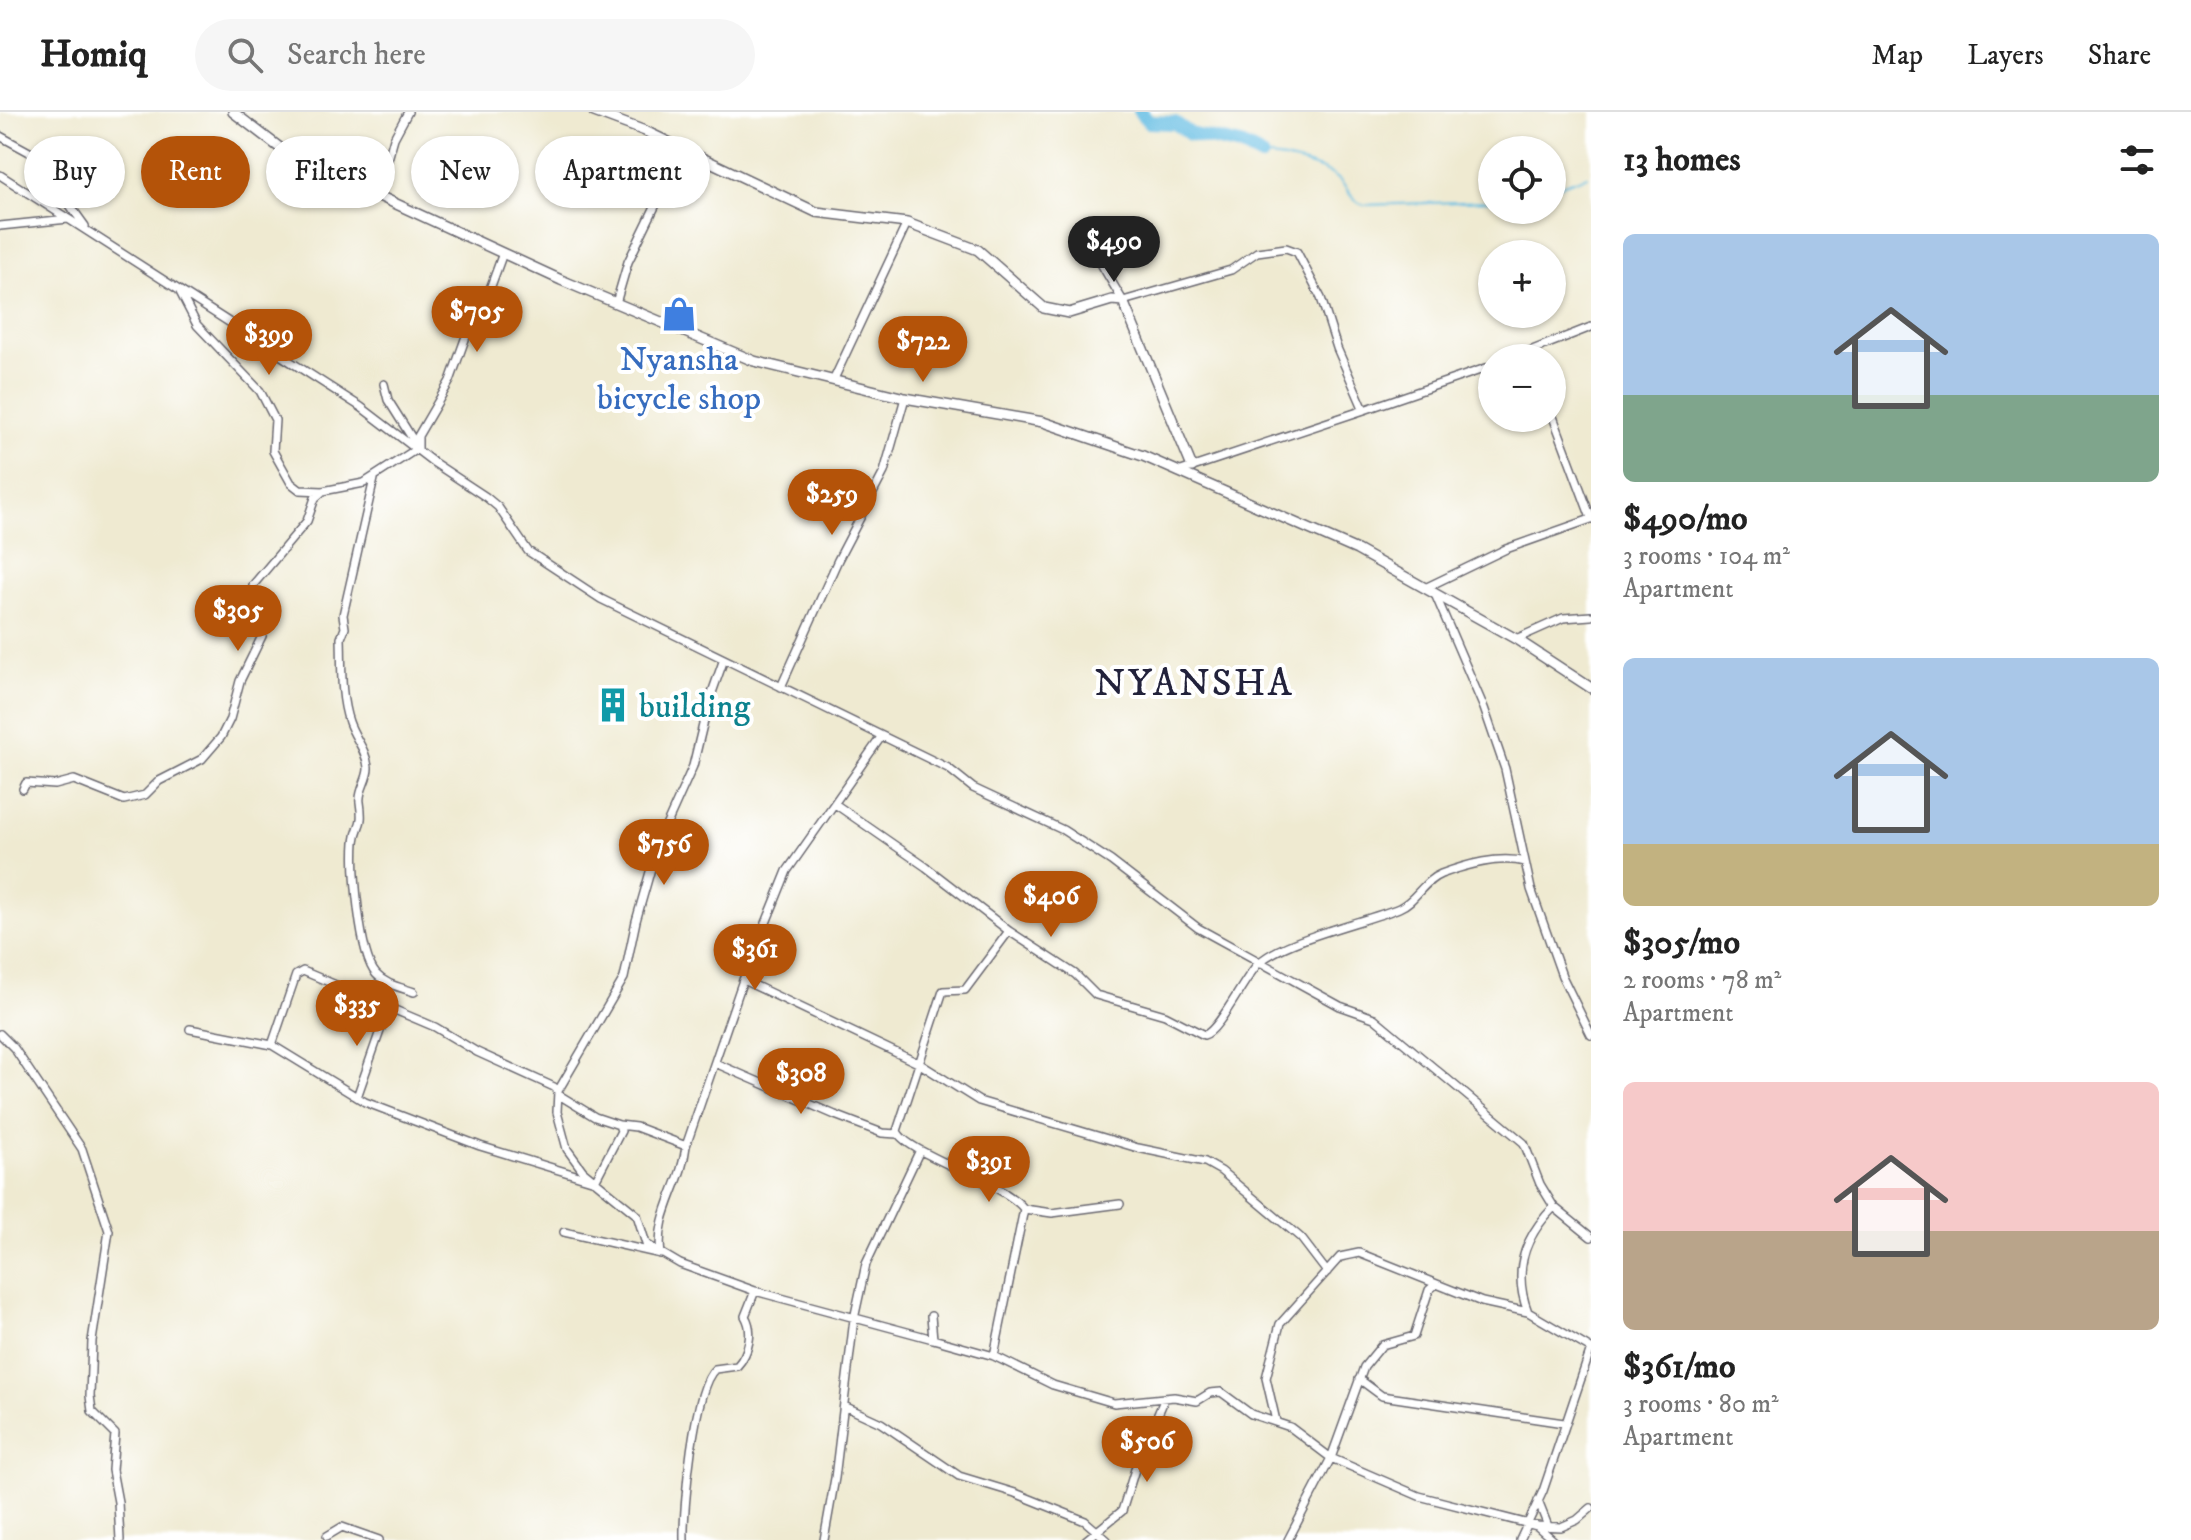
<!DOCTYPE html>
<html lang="en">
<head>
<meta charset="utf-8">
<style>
  :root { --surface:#fff; --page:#f6f6f6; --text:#222; --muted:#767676; --line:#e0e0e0; --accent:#b45309 }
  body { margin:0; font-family:"IM FELL DW Pica",serif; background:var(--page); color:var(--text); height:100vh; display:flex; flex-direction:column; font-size:30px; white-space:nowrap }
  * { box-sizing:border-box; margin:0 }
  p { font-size:26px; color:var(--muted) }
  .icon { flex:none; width:44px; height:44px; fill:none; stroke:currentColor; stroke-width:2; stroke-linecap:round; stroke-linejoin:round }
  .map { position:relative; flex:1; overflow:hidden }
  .panel { display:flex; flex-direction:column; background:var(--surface); width:600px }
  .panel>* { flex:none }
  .guide { position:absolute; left:24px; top:24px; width:760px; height:72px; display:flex; gap:16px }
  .controls { position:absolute; left:1478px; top:24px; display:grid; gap:16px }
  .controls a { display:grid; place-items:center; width:88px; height:88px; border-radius:50%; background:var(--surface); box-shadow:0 2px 6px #0004; font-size:40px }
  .price { position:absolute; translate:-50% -68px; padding:0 18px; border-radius:28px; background:var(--accent); color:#fff; font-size:26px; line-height:52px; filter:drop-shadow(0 2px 4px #0008) }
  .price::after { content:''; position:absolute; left:50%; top:48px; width:24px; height:18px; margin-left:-12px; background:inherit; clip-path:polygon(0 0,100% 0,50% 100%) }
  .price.current { background:#222; color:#fff }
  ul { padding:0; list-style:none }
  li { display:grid; align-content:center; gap:16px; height:424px; padding:0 32px }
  li span { display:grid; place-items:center; height:248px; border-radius:12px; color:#555 }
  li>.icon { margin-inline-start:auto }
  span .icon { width:144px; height:144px; fill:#fffc; stroke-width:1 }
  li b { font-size:34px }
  h2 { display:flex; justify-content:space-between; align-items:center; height:96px; padding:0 32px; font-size:34px }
  .chip { padding:0 28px; border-radius:36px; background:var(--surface); box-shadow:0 2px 6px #0004; font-size:28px; line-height:72px }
  .chip.current { background:var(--accent); color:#fff }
  header { display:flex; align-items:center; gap:48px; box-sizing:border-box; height:112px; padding:0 40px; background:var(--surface); border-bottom:2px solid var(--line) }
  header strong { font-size:38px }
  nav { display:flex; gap:44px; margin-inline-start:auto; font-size:28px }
  .search { width:560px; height:72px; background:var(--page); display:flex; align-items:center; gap:20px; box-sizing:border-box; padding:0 28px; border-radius:44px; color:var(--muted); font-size:30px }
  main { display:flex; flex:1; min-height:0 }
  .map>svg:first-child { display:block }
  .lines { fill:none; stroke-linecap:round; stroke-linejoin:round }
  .stream { stroke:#66bee3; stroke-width:2 }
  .river { stroke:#66bee3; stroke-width:14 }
  .street-casing { stroke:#6a6870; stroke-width:10 }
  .secondary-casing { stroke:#6a6870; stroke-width:12 }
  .street { stroke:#fff; stroke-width:7 }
  .secondary { stroke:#fff; stroke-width:9 }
  .labels { text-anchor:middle; stroke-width:8; stroke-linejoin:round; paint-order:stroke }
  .shop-label { font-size:34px; fill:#366cbe; stroke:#fff }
  .culture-label { font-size:34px; fill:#0d838f; stroke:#fff; text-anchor:start }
  .quarter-label { font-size:38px; letter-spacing:2px; fill:#22223b; stroke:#fff }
</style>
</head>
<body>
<header>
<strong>Homiq</strong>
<div class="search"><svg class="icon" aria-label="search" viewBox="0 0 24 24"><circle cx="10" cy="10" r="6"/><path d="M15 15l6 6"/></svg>Search here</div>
<nav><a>Map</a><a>Layers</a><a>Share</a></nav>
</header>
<main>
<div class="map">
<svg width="1591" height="1428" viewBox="0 0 1591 1428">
  <rect width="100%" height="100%" fill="#fff"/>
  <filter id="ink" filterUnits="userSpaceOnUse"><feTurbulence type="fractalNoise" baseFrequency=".0125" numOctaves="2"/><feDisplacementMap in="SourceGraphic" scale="16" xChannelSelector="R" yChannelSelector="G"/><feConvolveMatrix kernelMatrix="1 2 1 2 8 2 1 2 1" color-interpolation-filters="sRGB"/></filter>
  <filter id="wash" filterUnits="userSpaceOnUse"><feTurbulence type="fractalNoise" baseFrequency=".006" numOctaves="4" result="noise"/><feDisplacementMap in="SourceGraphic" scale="32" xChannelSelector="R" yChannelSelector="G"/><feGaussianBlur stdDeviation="1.8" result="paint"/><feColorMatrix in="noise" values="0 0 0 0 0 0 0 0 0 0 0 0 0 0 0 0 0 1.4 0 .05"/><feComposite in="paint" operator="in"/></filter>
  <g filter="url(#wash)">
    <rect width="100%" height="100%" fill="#efead1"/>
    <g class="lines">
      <path class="stream" d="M 1262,44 C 1283,46 1320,53 1337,66 C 1348,75 1350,89 1364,93 L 1492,89
        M 1552,76 L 1588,64"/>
      <path class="river" d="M 1140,0 L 1149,10 L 1175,11 L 1190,22 L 1241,33 L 1262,44"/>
    </g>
  </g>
  <g filter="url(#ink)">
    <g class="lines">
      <g class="street-casing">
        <path id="street" d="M 0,24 L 33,42 L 85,114
          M 0,63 L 361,295 L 433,350 L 486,385 L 498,395 L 528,439 L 601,487 L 948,656 L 973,676 L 1063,718 L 1111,749 L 1198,816 L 1340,894 L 1374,906 L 1524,1031 L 1540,1072 L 1554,1095 L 1591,1125
          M 378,83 L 394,26 L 408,0
          M 0,114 L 68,107
          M 1080,116 L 1123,189 L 1231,158 L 1257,140 L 1286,136 L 1297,140 L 1321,186 L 1337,236 L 1364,298 L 1178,360
          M 179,178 L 197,213 L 260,279 L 275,308 L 273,339 L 291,371 L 300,378 L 323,379
          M 616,191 L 628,150 L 683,37
          M 1512,246 L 1591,215
          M 834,267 L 907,111
          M 384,272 L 388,288 L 417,334
          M 1364,298 L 1492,254
          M 1552,302 L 1591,406
          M 418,336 L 418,324 L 450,269 L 469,216 L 487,185 L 503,141
          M 374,367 L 343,503 L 345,516 L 341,526 C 342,553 340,584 349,610 C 355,627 366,637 368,655 C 369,666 358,679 360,690 C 364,717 357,710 355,730 C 353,756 359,843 376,862 C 386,873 400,875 414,880
          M 1425,476 L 1506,437 L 1591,407
          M 1435,482 L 1484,596 L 1505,657 L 1531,777 L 1562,864 L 1591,923
          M 1516,527 L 1563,506 L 1591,504
          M 781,575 L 838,448 L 884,360 L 905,286
          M 23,677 L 26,671 L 55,673 L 74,668 L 124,688 L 145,683 L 159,669 L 202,647 L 221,625 L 230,607 L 240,569 L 262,524 L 263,512 L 253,484 L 253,473 L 307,409 L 315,386 L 323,379 L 364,371 L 418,336
          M 835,692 L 926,755 L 1009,819 L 1075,862 L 1096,883 L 1165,903 L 1204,923 C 1218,921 1244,866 1258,852 C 1281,828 1365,810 1399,796 C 1416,789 1423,769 1441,762 C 1466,753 1499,743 1525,750
          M 743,868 L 920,952 L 979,989 L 1138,1036 L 1205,1050 L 1221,1059 L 1301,1126 L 1327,1160
          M 190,917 L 272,933 L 365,990 L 480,1034 L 595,1069 L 621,1019 L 619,1013 L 595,1005 L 559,983
          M 0,922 L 14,936 L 82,1037 L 109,1119 L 92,1229 L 90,1284 L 92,1299 L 115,1322 L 112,1358 L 118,1390 L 120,1428
          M 272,933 L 296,863 L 303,859 L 435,915 L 477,940 L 554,975 L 558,979 L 557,1000 L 567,1037 L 583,1059 L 637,1103 L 646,1132 L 680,1152 L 755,1179 L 745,1204 C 754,1219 749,1241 737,1254 L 715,1257 C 694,1275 683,1397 684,1428
          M 715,951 L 835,1003 L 882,1021 L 897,1022
          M 558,979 L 624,866 L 636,809 L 658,732 L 693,654 L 708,592 L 724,547
          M 357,985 L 388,896
          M 619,1013 L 636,1015 L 686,1034
          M 1024,1097 L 1052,1101 L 1120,1092
          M 564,1120 L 661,1142 C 655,1102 682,1073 686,1034 L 743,868 L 787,759 L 881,625
          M 755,1179 L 933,1227 L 931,1204
          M 933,1227 L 994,1244 L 1053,1273 L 1114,1291 L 1174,1285 L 1197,1289 L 1210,1281 L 1221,1280 L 1251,1302 L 1290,1315 L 1331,1346 L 1419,1384 L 1537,1414 L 1561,1415 L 1577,1408 L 1591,1396
          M 994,1244 L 1024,1097 C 1004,1070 905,1041 897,1019 L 943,879 L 965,878 L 1009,819
          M 1359,1267 L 1382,1284 L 1564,1311
          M 844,1294 L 881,1311 L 959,1364 L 1015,1381 L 1085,1409 L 1107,1428
          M 1276,1309 L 1266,1266 L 1280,1212 L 1340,1145 L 1359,1141 L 1482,1190 L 1528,1200
          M 1538,1389 L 1548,1414
          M 1537,1414 L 1553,1428
          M 327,1424 L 342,1415 L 379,1428
          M 824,1428 L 835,1366 L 854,1207 L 866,1152 L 920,1038
          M 1086,1428 L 1122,1399 L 1137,1351 L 1165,1286
          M 1288,1428 L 1331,1346 L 1364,1255 L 1382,1233 L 1414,1224 L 1429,1178 L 1435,1173
          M 1520,1428 L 1543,1379 L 1591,1237 L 1528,1200 C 1512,1159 1524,1125 1554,1095"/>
      </g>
      <g class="secondary-casing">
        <path id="secondary" d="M 233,0 L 288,42 L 561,168 L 754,249 L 905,286 L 1043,310 L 1143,344 L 1357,438 L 1516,527 L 1591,576
          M 594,0 L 645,19 L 816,100 L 907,111 L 978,138 L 1044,196 L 1069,201 L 1112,188 L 1123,189 L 1192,355"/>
      </g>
      <use href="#street" class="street"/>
      <use href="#secondary" class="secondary"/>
    </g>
  </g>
  <defs>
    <g id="shop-bare" transform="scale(2.76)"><path d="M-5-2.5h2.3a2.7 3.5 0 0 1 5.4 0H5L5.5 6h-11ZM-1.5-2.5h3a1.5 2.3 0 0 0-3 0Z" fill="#3f7fe0" stroke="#fff" stroke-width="2.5" paint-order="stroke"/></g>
    <g id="building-bare" transform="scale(2.76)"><path d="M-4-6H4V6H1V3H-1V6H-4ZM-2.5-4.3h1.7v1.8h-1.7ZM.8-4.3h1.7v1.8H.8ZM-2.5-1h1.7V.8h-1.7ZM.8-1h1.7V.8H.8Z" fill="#0f9aa8" stroke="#fff" stroke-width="2.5" paint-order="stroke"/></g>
  </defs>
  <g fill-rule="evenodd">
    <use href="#shop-bare" x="679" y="202"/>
    <use href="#building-bare" x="613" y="593"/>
  </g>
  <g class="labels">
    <g class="shop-label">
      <text x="679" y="258">Nyansha<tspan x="679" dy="39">bicycle shop</tspan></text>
    </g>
    <g class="culture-label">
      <text x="639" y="605">building</text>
    </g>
    <g class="quarter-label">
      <text x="1194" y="583">NYANSHA</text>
    </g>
  </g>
</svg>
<div class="controls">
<a><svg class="icon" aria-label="locate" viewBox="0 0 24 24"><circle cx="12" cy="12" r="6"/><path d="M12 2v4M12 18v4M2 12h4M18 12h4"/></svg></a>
<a>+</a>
<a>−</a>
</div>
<b class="price current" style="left:1114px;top:172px">$490</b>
<b class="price" style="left:477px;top:242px">$705</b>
<b class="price" style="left:269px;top:265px">$399</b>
<b class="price" style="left:923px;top:272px">$722</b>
<b class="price" style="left:832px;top:425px">$259</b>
<b class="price" style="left:238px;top:541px">$305</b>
<b class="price" style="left:664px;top:775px">$756</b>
<b class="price" style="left:1051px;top:827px">$406</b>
<b class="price" style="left:755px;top:880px">$361</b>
<b class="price" style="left:357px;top:936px">$335</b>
<b class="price" style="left:801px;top:1004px">$308</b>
<b class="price" style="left:989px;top:1092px">$391</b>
<b class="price" style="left:1147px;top:1372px">$506</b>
<div class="guide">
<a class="chip">Buy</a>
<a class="chip current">Rent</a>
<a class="chip">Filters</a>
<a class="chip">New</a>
<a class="chip">Apartment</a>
</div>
</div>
<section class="panel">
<h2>13 homes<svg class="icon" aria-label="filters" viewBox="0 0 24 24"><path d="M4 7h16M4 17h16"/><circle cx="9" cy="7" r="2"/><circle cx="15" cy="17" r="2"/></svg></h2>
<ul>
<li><span style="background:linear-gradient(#a9c7e8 65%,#7fa58c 0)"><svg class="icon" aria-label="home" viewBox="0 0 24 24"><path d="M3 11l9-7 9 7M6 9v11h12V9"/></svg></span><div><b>$490/mo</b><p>3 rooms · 104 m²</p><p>Apartment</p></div></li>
<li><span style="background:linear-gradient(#a9c7e8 75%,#c2b280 0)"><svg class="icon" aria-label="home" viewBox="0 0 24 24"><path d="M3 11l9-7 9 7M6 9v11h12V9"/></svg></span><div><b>$305/mo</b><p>2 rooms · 78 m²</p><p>Apartment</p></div></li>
<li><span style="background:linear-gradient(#f6c9c9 60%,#b9a48a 0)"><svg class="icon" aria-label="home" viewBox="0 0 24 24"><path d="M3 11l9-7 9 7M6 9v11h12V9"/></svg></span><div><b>$361/mo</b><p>3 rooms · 80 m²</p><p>Apartment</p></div></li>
</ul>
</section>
</main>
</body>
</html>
